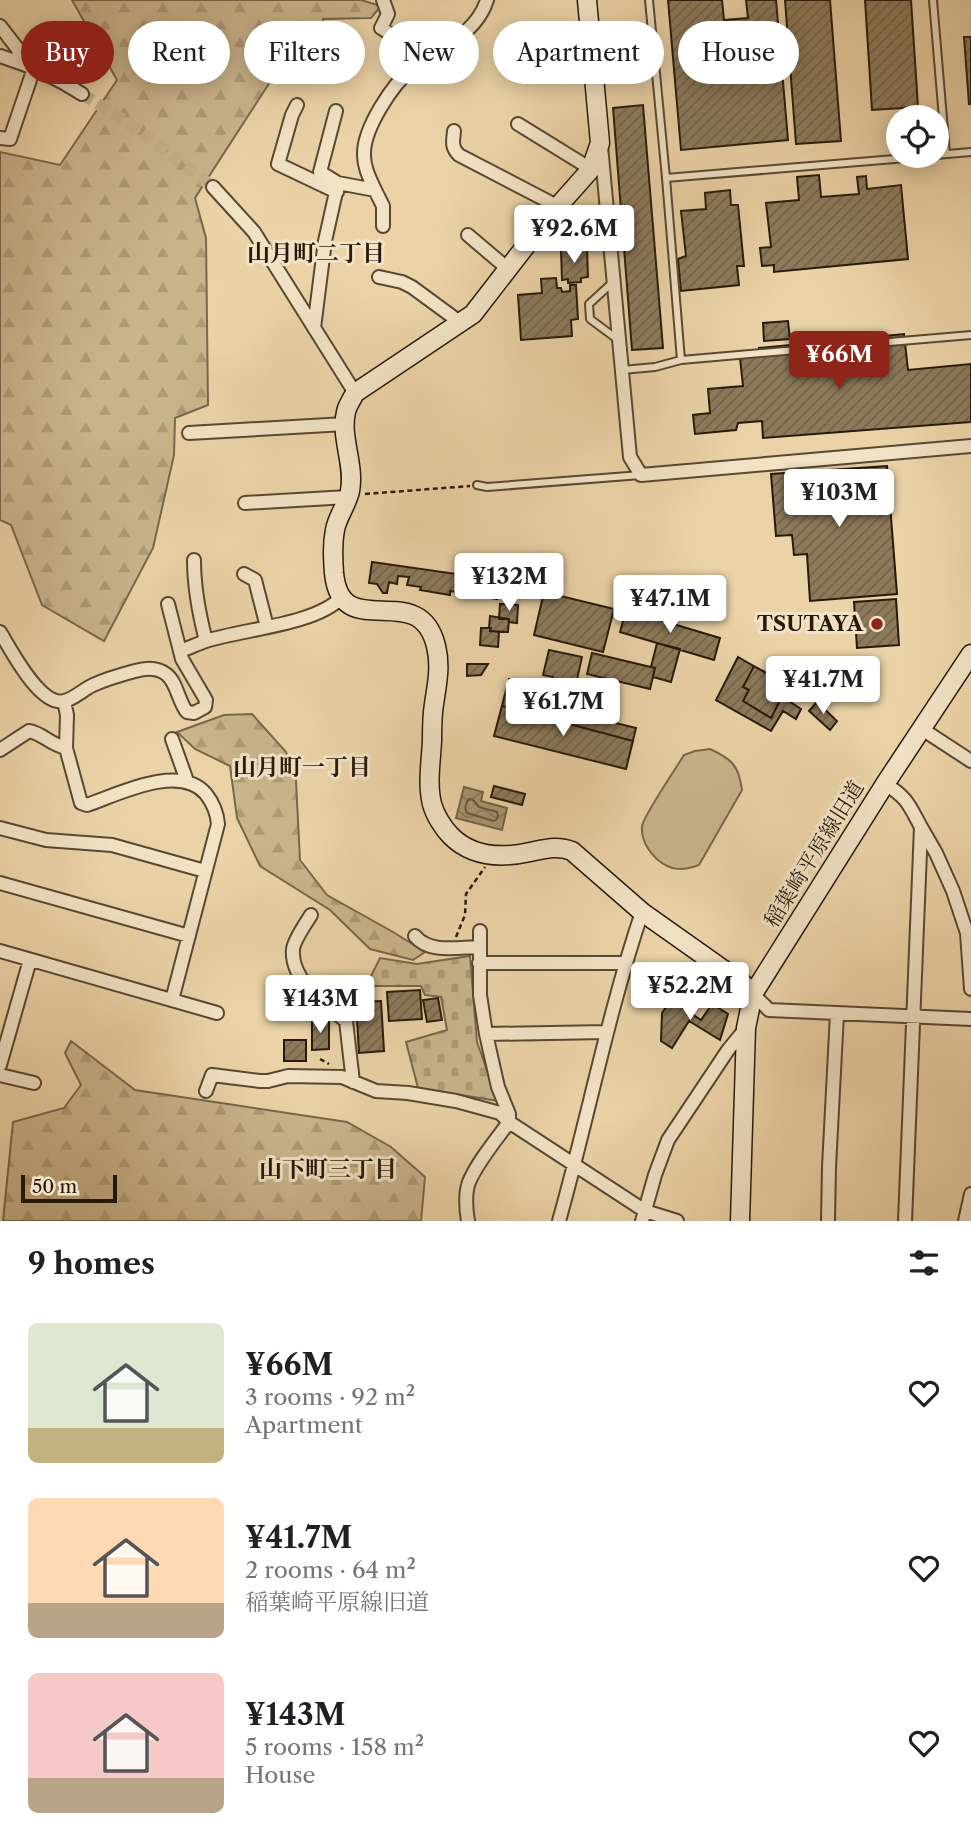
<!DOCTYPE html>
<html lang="en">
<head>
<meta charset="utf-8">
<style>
  :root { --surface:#fff; --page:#f2f2f2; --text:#202124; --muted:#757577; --accent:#8f2418 }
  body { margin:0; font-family:"Libre Caslon Text","Noto Serif JP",serif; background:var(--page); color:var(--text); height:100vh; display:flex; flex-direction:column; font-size:26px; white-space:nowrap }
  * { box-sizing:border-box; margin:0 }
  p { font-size:23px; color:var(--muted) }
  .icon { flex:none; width:38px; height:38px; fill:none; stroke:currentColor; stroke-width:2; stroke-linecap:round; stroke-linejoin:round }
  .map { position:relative; height:1221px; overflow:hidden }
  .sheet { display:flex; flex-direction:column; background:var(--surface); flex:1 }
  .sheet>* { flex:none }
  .hud { position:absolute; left:21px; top:21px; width:929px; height:63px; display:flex; gap:14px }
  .controls { position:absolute; left:886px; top:105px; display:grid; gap:14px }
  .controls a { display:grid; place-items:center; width:63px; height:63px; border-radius:50%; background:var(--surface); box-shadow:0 4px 18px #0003; font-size:35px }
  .scale { position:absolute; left:21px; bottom:18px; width:96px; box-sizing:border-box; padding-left:7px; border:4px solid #281a0b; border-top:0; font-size:19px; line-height:24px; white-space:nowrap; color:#281a0b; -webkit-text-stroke:5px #f2e2c6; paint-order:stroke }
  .price { position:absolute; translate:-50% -60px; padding:0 16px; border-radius:7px; background:#fff; color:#222; font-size:23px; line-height:46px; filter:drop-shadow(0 2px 4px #0008) }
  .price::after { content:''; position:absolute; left:50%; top:42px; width:21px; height:16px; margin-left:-10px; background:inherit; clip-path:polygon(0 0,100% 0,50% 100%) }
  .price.current { background:var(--accent); color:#fff }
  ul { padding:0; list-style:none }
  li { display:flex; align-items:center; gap:21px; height:175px; padding:0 28px }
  li span { display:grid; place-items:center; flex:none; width:196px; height:140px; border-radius:10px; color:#555 }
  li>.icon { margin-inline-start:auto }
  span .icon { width:84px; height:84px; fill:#fffc; stroke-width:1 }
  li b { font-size:30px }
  h2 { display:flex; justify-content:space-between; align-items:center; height:84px; padding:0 28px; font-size:30px }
  .chip { padding:0 24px; border-radius:32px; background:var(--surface); box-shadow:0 4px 18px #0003; font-size:24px; line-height:63px }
  .chip.current { background:var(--accent); color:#fff }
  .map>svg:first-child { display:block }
  .green { fill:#cab48c; stroke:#79674c; stroke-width:2 }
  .forest { fill:url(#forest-firs); stroke:#79674c; stroke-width:2 }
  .cemetery { fill:url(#cemetery-stones); stroke:#79674c; stroke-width:2 }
  .water { fill:url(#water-waves); stroke:#756349; stroke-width:2 }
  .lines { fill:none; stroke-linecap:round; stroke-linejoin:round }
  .shore { stroke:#68573e; stroke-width:2 }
  .building { fill:url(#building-hatch); stroke:#281a0b; stroke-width:2 }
  .street-tunnel { stroke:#c4ae88; stroke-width:12; stroke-dasharray:12 6; stroke-linecap:butt }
  .lane-casing { stroke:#594832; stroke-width:10 }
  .street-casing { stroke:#594832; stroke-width:16 }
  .secondary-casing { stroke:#281a0b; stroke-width:21 }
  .path { stroke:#281a0b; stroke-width:2.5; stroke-dasharray:5 3.5; stroke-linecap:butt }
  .lane { stroke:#f2e2c6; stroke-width:6 }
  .street { stroke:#f2e2c6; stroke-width:12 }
  .secondary { stroke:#f2e2c6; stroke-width:18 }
  .poi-dot { fill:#8f2418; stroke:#f2e2c6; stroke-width:2.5 }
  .labels { text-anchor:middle; stroke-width:6; stroke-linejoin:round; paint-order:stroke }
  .poi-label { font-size:21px; font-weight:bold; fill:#281a0b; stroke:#f2e2c6; text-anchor:end }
  .street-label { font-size:21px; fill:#281a0b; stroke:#f2e2c6 }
  .neighbourhood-label { font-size:23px; font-weight:bold; fill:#281a0b; stroke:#f2e2c6 }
</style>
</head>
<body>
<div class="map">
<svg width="971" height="1221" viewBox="0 0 971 1221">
  <defs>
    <pattern id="forest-firs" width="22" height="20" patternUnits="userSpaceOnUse" patternTransform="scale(1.75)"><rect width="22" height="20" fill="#cab48c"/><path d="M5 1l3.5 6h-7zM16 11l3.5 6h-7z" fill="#ae9a77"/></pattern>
    <pattern id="cemetery-stones" width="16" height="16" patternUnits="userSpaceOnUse" patternTransform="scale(1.75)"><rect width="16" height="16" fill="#cab48c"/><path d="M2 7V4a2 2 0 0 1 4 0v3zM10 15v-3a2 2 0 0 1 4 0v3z" fill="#ae9a77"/></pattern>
    <pattern id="water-waves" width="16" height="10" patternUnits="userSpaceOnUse" patternTransform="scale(1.75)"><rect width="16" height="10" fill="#a99472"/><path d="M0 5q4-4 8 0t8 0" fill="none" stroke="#8a785c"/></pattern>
    <pattern id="building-hatch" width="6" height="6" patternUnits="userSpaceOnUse" patternTransform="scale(1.75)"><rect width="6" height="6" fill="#8d7a5c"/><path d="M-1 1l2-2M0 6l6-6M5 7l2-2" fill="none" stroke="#73634a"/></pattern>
  </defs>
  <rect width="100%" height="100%" fill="#ebd3a7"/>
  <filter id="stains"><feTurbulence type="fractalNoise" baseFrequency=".00286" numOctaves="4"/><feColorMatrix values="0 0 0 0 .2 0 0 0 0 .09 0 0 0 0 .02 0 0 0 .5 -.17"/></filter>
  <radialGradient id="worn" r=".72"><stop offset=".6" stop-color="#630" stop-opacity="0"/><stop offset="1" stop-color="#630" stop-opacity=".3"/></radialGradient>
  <path class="green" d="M 710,749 C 732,759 739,766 742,790 L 699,865 C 683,871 671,871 658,860 C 648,851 641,840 642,826 C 644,815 676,768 684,755 L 695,751 Z"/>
  <path class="forest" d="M 72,0 L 361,0 L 381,6 L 371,18 L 323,19 L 321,51 L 281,65 L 195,198 L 206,238 L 208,405 L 175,418 L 174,455 L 153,548 L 104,641 L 42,605 L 11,525 L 0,520 L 0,152 L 60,165 L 117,80 Z
    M 252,714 L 286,752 L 296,781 L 300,860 L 327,895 L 393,932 L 425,952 L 413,960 L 370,949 L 330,910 L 260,866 L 237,818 L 230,766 L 195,749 L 177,732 L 224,715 Z
    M 71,1041 L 135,1090 L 347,1122 L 391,1147 L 425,1177 L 421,1221 L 3,1221 L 13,1122 L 64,1108 L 81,1085 L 65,1053 Z"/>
  <path class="cemetery" d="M 470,956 L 477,1042 L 498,1101 L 418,1088 L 406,1042 L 447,1030 L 441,997 L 425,995 L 421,986 L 366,986 L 380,958 L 417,964 Z"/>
  <path class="water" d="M 464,787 L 483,792 L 481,801 L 507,808 L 502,830 L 456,818 Z"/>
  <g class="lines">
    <path class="shore" d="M 470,799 L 473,800 L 479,807 L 497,812 L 498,815 L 497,819 L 494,821 L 467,813 C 464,809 466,801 470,799 Z"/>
  </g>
  <path class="building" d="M 668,0 L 722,0 L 724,20 L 748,18 L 746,0 L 776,0 L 788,140 L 681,150 Z
    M 785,0 L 830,0 L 841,141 L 796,144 Z
    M 865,0 L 911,0 L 918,107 L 872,110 Z
    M 964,37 L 971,37 L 971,104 L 969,104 Z
    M 643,105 L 663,348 L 632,350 L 613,108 Z
    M 819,175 L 821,197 L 859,194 L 857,177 L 866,176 L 867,189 L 901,185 L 908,259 L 774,272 L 774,265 L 762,266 L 760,248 L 771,247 L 766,203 L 799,200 L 797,177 Z
    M 730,190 L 731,205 L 738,205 L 744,266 L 737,266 L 739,285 L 681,291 L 678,259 L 686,256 L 681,211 L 706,209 L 705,193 Z
    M 587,249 L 588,277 L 581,278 L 581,282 L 568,283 L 568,279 L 562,280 L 561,250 Z
    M 556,278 L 557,288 L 561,288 L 562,292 L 570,291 L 570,285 L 576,285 L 578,319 L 571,320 L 572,336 L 521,340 L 518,295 L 542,293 L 541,279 Z
    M 788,321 L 790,339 L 764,341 L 763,323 Z
    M 904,334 L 908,370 L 971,364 L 971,422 L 763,438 L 762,421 L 738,423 L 736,430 L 695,434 L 693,415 L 710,413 L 708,389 L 743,386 L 740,358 L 760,356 L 759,348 Z
    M 887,466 L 897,594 L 810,601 L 807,554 L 794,555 L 792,535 L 776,536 L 771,474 Z
    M 372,562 L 499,580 L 497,599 L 450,591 L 450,595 L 420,590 L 421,587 L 407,585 L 409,577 L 398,576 L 397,584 L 389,582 L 387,593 L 383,593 L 377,584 L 369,583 Z
    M 544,592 L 614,609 L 603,652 L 534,635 Z
    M 896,599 L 899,645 L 857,648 L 854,602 Z
    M 500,604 L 518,605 L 517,623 L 509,622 L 509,619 L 499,619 Z
    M 626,610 L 720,638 L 714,660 L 620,632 Z
    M 490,616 L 509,619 L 508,632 L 490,631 L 491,628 L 489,628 Z
    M 481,628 L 491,628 L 490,631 L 499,632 L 498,647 L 480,645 Z
    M 657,643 L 680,649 L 671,682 L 653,677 L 655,668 L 651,667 Z
    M 549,650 L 582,657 L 576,684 L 569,682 L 568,689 L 551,685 L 553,677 L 543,675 Z
    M 592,653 L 655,668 L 650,689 L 587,674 Z
    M 738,657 L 792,688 L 786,699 L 801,709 L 796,719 L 783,711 L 771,731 L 716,700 Z
    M 467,664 L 488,664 L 481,675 L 467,676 Z
    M 754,666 L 788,685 L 771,718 L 743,701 L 749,690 L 743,687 Z
    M 509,679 L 539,687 L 535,703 L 582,715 L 586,700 L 604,704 L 599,719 L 636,728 L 626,769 L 494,736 Z
    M 817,702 L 837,721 L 830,730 L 809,711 Z
    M 535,703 L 563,710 L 560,722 L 532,714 Z
    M 502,706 L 633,741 L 626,769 L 494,736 Z
    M 494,786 L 525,794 L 522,805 L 491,797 Z
    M 420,990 L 422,1019 L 389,1021 L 387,992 Z
    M 438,998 L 442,1020 L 427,1022 L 423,1000 Z
    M 671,1000 L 701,1020 L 712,1004 L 728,1014 L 720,1040 L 689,1021 L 672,1048 L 661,1041 L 662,1013 Z
    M 381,1001 L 384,1051 L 359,1053 L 356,1002 Z
    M 312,1020 L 329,1020 L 329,1049 L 312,1050 Z
    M 284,1040 L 306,1040 L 306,1061 L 284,1061 Z"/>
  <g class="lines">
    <path class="street-tunnel" d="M 82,94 L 127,122 L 213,187"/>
    <g class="lane-casing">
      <path id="lane" d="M 649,0 L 666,178 L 931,156
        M 933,0 L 946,154
        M 936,155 L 971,152
        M 666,178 L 681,360 L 971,335
        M 612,283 L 589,304 L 590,319 L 617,339
        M 622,370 L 655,367 L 681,360
        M 477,485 L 487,487 L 641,475"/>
    </g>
    <g class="street-casing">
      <path id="street" d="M 383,0 L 388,14 L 381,28 L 429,58
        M 0,26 L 17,48 L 24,64
        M 0,56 C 29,65 56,77 82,94
        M 297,105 L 292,115 L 278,164 L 337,192
        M 336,111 L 320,172 L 338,183
        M 518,124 L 591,169
        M 454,131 C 453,142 451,147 459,155 L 557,206
        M 0,138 L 10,139 L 34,68
        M 601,146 L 630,457 L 641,475 L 971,446
        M 213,187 L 254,232 L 355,393
        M 375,190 L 383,206 L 383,226
        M 468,235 L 508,269
        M 379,277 L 402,282 L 412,287 L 461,323
        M 314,328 L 325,241 L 338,183 L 375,190 C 370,179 364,168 364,155 C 363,129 393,83 413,68 C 440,47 476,35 487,0
        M 189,433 L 345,424
        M 245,503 L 348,497
        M 194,560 C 194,588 199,614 206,641
        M 244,574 L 255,580 L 267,627
        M 168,604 L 180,651
        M 0,632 C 11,650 40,707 64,701 C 74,699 84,689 93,685 C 106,679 120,675 135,671 C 145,668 157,667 166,674 C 177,682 178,701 187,712 L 194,713 L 205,707 L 206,700 L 182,659 L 180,651 C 189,648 197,644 206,641 C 243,629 314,625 341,598
        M 64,701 L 67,715 L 66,748 L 81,803 L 87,805 C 119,794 179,763 206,794 C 213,803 217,812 218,824 L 172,1000
        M 922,729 L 971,761
        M 172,739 L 187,781
        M 0,750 L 29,731 C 42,733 51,745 66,748
        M 885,784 C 907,797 909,805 921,827 L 905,1221
        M 921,827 L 936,853 L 953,891 L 967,933 L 971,989
        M 0,828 L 46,840 L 112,845 L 205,871
        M 0,883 L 189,936
        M 311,915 C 306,923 294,940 293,949 C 290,980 325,1004 346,1021 L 353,1082
        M 480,931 L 480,995 L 486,1034 L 498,1087 L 509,1114 L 509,1122 L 645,1211 L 677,1221
        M 415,936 C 429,954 459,947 480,947
        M 0,951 L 217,1013
        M 479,963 L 625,963
        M 753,994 L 769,1010 L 971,1019
        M 486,1034 L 607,1032
        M 0,1065 L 30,960
        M 0,1075 L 34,1083
        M 206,1091 L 212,1075 L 260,1081 L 268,1081 L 288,1076 L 342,1077 L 376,1091 L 408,1093 L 456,1101 L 500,1113 L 509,1122 C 496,1140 478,1161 469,1182 C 465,1193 466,1209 468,1221
        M 559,1221 C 588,1118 608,1013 642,912
        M 642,1221 L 655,1175 L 668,1140 L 728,1050 L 746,1028
        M 828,1221 L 829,1167 L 837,1014
        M 965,1221 L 971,1194"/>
    </g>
    <g class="secondary-casing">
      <path id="secondary" d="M 587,0 L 600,143 L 591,169 L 545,221 L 473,314 L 355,393 C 352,399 347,406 346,412 C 340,437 355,465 350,491 C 347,505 337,517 335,530 C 332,545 333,559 334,573 C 341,646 419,576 436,646 C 441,666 437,684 434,704 C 432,716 432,729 432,741 C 431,761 427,784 432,804 C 435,815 443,828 451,836 C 473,858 503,858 530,852 C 545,849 557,845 572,851 L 642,912 L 741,982 L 753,994
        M 740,1221 L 746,1028 L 753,994 L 885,784 L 971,654"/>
    </g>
    <path class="path" d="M 365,494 L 470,486
      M 456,937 L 465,915 L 466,894 L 485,867
      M 320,1059 L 329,1064"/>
    <use href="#lane" class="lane"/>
    <use href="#street" class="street"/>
    <use href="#secondary" class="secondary"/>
  </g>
  <circle class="poi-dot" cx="877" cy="624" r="7"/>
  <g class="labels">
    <g class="poi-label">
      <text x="863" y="631">TSUTAYA</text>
    </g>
    <g class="street-label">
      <text transform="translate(814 854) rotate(-58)" y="7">稲葉崎平原線旧道</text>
    </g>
    <g class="neighbourhood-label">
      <text x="316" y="261">山月町二丁目</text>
      <text x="302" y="775">山月町一丁目</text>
      <text x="328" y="1177">山下町三丁目</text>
    </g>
  </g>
  <rect width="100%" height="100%" filter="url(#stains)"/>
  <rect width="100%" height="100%" fill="url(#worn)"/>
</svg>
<div class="controls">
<a><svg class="icon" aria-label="locate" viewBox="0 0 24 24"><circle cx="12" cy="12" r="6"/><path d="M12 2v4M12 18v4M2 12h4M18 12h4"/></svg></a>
</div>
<div class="scale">50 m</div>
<b class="price" style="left:574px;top:265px">¥92.6M</b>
<b class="price current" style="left:839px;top:391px">¥66M</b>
<b class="price" style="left:839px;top:529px">¥103M</b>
<b class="price" style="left:509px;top:613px">¥132M</b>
<b class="price" style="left:670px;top:635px">¥47.1M</b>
<b class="price" style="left:823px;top:716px">¥41.7M</b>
<b class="price" style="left:563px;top:738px">¥61.7M</b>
<b class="price" style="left:690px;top:1022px">¥52.2M</b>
<b class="price" style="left:320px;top:1035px">¥143M</b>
<div class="hud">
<a class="chip current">Buy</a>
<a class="chip">Rent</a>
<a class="chip">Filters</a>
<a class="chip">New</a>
<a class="chip">Apartment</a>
<a class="chip">House</a>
</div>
</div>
<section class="sheet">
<h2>9 homes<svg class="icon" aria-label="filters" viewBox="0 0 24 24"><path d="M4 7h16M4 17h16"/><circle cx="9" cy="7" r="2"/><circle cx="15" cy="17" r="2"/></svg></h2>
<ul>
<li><span style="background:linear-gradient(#dfe7d0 75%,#c2b280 0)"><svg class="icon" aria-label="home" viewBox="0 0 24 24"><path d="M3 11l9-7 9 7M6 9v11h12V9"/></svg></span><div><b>¥66M</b><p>3 rooms · 92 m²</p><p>Apartment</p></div><svg class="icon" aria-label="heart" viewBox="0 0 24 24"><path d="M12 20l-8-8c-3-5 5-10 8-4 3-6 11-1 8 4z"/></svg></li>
<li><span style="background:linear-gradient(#ffd9b3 75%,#b9a48a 0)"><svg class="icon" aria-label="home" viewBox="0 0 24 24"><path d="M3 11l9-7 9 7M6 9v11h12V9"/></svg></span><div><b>¥41.7M</b><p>2 rooms · 64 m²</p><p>稲葉崎平原線旧道</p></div><svg class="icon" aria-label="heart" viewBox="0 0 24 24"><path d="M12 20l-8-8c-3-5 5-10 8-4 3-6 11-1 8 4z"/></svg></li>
<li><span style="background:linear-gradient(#f6c9c9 75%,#b9a48a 0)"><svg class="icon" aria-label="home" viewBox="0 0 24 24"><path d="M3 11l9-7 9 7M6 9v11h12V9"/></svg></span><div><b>¥143M</b><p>5 rooms · 158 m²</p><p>House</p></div><svg class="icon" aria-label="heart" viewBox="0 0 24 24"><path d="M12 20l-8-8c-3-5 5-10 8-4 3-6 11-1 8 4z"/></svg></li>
</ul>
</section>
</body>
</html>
